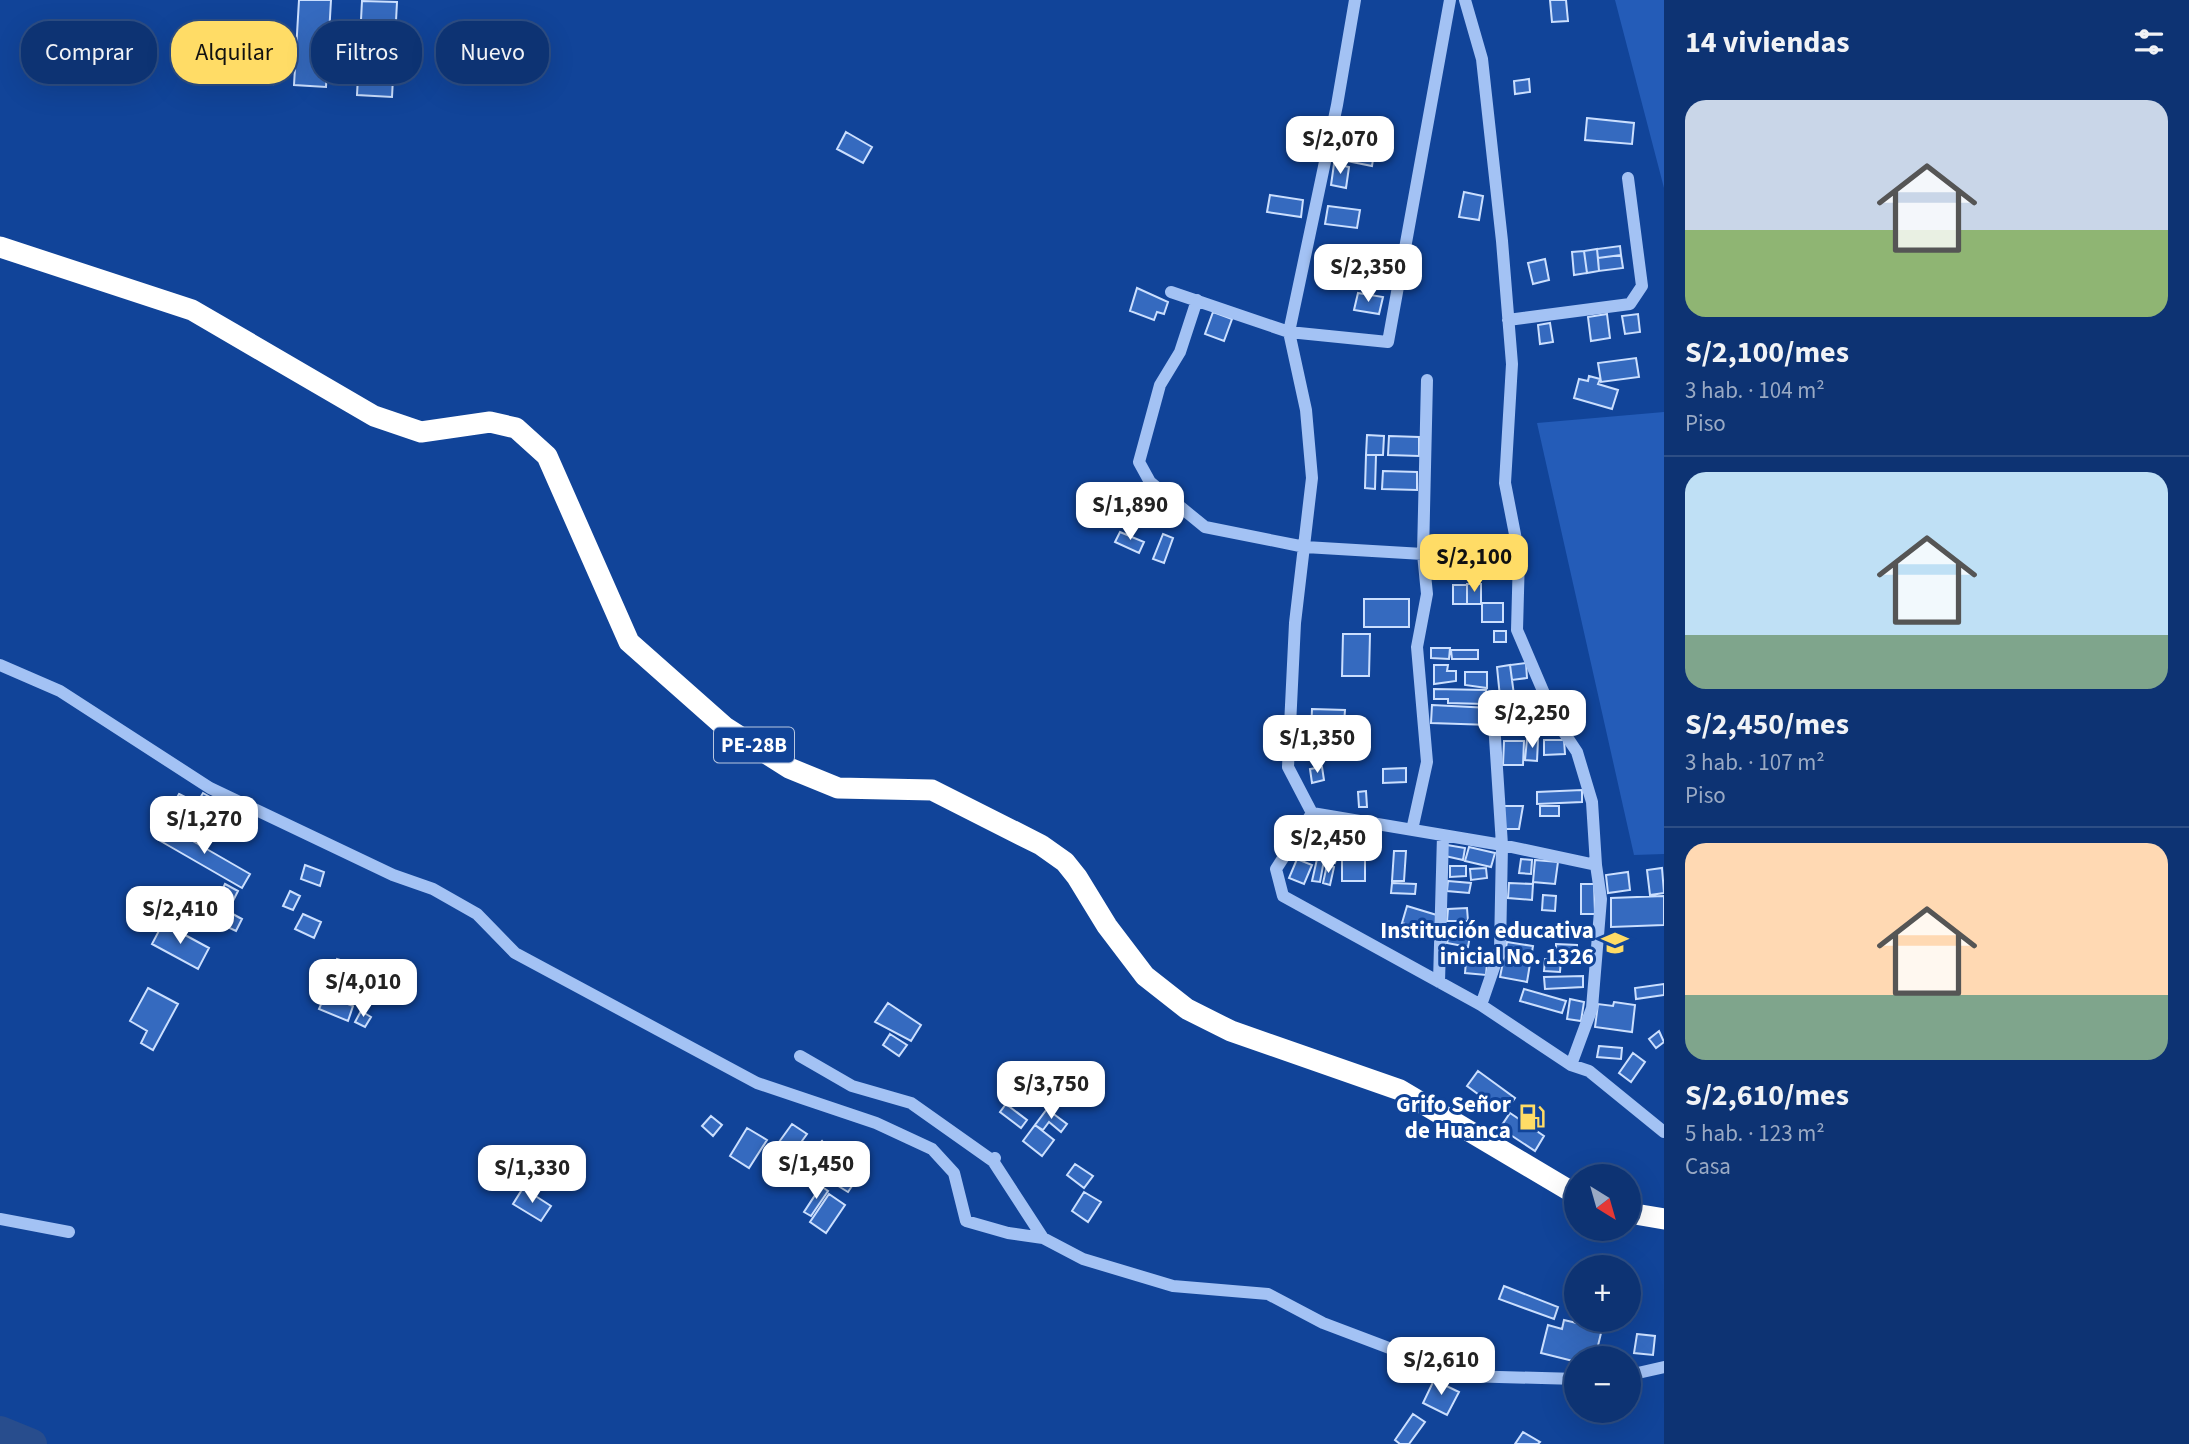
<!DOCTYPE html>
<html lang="es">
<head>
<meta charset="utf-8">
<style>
  :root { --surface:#0d3373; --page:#1b3f7b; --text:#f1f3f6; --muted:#9aaac4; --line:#2d4e85; --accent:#ffdc66 }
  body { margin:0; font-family:"Source Sans 3",sans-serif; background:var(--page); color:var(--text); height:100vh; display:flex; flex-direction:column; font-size:26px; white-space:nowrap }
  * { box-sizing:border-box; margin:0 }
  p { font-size:23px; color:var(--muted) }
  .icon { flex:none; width:38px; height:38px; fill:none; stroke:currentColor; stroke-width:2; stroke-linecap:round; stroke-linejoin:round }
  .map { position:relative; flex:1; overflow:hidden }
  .side { display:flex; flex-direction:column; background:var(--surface); width:525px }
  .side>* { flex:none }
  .guide { position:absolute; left:21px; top:21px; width:665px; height:63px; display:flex; gap:14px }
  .needle { width:46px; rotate:143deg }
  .fabs { position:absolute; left:1564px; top:1164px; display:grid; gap:14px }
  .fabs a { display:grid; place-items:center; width:77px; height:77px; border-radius:50%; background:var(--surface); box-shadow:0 7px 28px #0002,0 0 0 2px var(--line); font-size:35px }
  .price { position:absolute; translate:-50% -60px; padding:0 16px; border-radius:14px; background:#fff; color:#222; font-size:23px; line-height:46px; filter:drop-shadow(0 2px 4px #0008) }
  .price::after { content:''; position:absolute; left:50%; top:42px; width:21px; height:16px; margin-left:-10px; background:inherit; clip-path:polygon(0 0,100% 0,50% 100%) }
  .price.current { background:var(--accent); color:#111 }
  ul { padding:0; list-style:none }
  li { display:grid; align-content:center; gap:14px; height:371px; padding:0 21px }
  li+li { border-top:2px solid var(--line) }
  li span { display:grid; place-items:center; height:217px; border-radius:21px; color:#555 }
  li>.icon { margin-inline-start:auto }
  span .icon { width:126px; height:126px; fill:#fffc; stroke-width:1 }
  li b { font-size:30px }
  h2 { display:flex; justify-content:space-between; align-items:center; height:84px; padding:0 21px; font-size:30px }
  .chip { padding:0 24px; border-radius:28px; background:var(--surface); box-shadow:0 7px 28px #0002,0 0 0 2px var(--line); font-size:24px; line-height:63px }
  .chip.current { background:var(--accent); color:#111 }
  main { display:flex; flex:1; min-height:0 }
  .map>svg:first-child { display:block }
  .green { fill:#245cb8 }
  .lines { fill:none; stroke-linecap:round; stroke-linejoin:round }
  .river { stroke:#284d8d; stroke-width:30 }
  .building { fill:#356abf; stroke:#cbdffe; stroke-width:2 }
  .minor { stroke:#a3c2f4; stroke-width:12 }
  .highway { stroke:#fff; stroke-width:21 }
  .labels { text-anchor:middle; stroke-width:6; stroke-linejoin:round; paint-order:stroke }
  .shield { fill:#149; stroke:#b8c7e0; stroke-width:2 }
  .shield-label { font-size:21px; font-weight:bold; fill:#fff }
  .poi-label { font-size:23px; font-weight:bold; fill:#fff; stroke:#149; text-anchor:end }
</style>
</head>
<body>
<main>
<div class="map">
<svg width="1664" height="1444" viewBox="0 0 1664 1444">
  <rect width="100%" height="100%" fill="#149"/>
  <path class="green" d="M 1615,0 L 1664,0 L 1664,188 Z
    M 1664,412 L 1664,854 L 1634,855 L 1537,423 Z"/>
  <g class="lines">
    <path class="river" d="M 0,1431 L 32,1444"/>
  </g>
  <path class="building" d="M 299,0 L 331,0 L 326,87 L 294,85 Z
    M 1550,0 L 1566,0 L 1568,21 L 1552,22 Z
    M 362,1 L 397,2 L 392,97 L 357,95 Z
    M 244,62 L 276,68 L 273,84 L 241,78 Z
    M 215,63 L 243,69 L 241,78 L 213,73 Z
    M 1529,79 L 1530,92 L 1515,94 L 1514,81 Z
    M 1587,118 L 1634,123 L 1632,144 L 1585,140 Z
    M 1307,121 L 1323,124 L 1319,145 L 1303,142 Z
    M 846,132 L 872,147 L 863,163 L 837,149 Z
    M 1336,140 L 1375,147 L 1372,166 L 1332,158 Z
    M 1334,164 L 1349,167 L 1346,188 L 1331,185 Z
    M 1464,192 L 1483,196 L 1479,220 L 1459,217 Z
    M 1270,195 L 1303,200 L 1301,217 L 1267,212 Z
    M 1328,206 L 1360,210 L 1357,228 L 1325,224 Z
    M 1620,246 L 1621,255 L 1598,258 L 1597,249 Z
    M 1597,249 L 1599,271 L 1587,273 L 1584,251 Z
    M 1584,251 L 1587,273 L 1574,275 L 1572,252 Z
    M 1621,255 L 1623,268 L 1599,271 L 1598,258 Z
    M 1545,259 L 1549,280 L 1533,284 L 1528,263 Z
    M 1137,288 L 1168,302 L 1164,314 L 1157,312 L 1154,320 L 1130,311 Z
    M 1358,293 L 1383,297 L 1379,314 L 1354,310 Z
    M 1213,312 L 1232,319 L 1224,341 L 1205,334 Z
    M 1607,314 L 1610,338 L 1591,341 L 1588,317 Z
    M 1638,314 L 1640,332 L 1625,334 L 1622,316 Z
    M 1550,323 L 1553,342 L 1540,344 L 1538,325 Z
    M 1636,358 L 1639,377 L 1601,382 L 1598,363 Z
    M 1589,376 L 1600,379 L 1598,384 L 1618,390 L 1612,409 L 1574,398 L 1579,379 L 1588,381 Z
    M 1367,435 L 1384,436 L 1383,455 L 1366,455 Z
    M 1389,436 L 1419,437 L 1419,456 L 1388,455 Z
    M 1366,455 L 1376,455 L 1375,489 L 1365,488 Z
    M 1383,471 L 1417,472 L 1417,490 L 1382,489 Z
    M 1120,532 L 1144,542 L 1139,553 L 1115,542 Z
    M 1163,534 L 1173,538 L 1164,563 L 1153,559 Z
    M 1467,584 L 1481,584 L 1481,604 L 1467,604 Z
    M 1453,585 L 1467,585 L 1467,604 L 1453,604 Z
    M 1364,599 L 1409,599 L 1409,627 L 1364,627 Z
    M 1482,603 L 1503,603 L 1503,622 L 1482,622 Z
    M 1494,631 L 1506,631 L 1506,642 L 1494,642 Z
    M 1343,634 L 1370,634 L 1369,676 L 1342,676 Z
    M 1431,648 L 1450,648 L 1449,659 L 1431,658 Z
    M 1451,650 L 1478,650 L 1478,659 L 1452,659 Z
    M 1526,663 L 1527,678 L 1512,680 L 1510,665 Z
    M 1434,665 L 1448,665 L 1447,671 L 1456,671 L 1456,681 L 1434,684 Z
    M 1510,665 L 1514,695 L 1500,697 L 1497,667 Z
    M 1465,672 L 1487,672 L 1487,688 L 1465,685 Z
    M 1434,689 L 1486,690 L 1485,704 L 1448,703 L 1448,699 L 1434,699 Z
    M 1432,705 L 1490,708 L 1490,725 L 1431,723 Z
    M 1312,709 L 1345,710 L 1344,724 L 1359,725 L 1358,735 L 1311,733 Z
    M 1527,739 L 1538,740 L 1537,761 L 1525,760 Z
    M 1544,740 L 1564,740 L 1565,754 L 1544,755 Z
    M 1504,741 L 1524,741 L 1523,765 L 1503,765 Z
    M 1322,767 L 1324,780 L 1312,783 L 1310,769 Z
    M 1406,768 L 1406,782 L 1383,783 L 1383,769 Z
    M 1582,790 L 1582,802 L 1537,804 L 1537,792 Z
    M 1366,791 L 1367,807 L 1359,807 L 1358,792 Z
    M 203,793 L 250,820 L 243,832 L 196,805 Z
    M 179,794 L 195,802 L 183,822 L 168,813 Z
    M 1504,806 L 1523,806 L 1519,829 L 1504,829 Z
    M 1540,806 L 1559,806 L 1559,816 L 1540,816 Z
    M 1337,824 L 1353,828 L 1350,840 L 1335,836 Z
    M 165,825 L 250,874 L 242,888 L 157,839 Z
    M 1305,839 L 1315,844 L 1308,858 L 1299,854 Z
    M 1318,843 L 1329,845 L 1327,857 L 1316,855 Z
    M 1333,844 L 1340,846 L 1335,863 L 1328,861 Z
    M 1447,845 L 1465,848 L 1463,860 L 1445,856 Z
    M 1342,846 L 1365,846 L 1365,881 L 1342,881 Z
    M 1469,847 L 1495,853 L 1491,867 L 1465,861 Z
    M 1394,851 L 1406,851 L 1404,881 L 1392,881 Z
    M 1297,859 L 1312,865 L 1304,884 L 1289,878 Z
    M 1317,859 L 1324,860 L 1320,882 L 1312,881 Z
    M 1521,859 L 1532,860 L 1531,874 L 1519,873 Z
    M 1535,860 L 1558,862 L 1555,884 L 1533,882 Z
    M 305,865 L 324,872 L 320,886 L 301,879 Z
    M 1327,865 L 1334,867 L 1330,885 L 1323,883 Z
    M 1450,866 L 1466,866 L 1466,876 L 1450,877 Z
    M 1486,868 L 1487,878 L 1471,880 L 1470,869 Z
    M 1662,868 L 1664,893 L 1650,895 L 1647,870 Z
    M 1628,872 L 1630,890 L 1608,893 L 1606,875 Z
    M 1448,881 L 1471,883 L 1469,893 L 1447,891 Z
    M 1392,883 L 1416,884 L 1415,894 L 1391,893 Z
    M 1509,883 L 1533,884 L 1532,900 L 1508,898 Z
    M 225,884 L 238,891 L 230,907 L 217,901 Z
    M 1581,884 L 1594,884 L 1595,914 L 1581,914 Z
    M 290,891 L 300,896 L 293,910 L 283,906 Z
    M 1543,895 L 1556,896 L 1555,911 L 1542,910 Z
    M 1664,896 L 1664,925 L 1611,927 L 1611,898 Z
    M 1407,906 L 1440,916 L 1435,933 L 1402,923 Z
    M 1467,908 L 1468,921 L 1447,921 L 1448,909 Z
    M 229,912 L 242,919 L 236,931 L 223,925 Z
    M 303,914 L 321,922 L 314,938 L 295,929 Z
    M 163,923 L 209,948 L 198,969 L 152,944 Z
    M 1449,933 L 1470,936 L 1468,947 L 1447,943 Z
    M 1507,942 L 1533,946 L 1527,982 L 1500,977 Z
    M 1556,944 L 1577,945 L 1577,952 L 1556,952 Z
    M 337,959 L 349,963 L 345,975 L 333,971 Z
    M 1545,959 L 1561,959 L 1560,972 L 1544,971 Z
    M 1466,961 L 1487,963 L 1486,975 L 1465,973 Z
    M 1583,976 L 1583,987 L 1545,989 L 1544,977 Z
    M 1664,984 L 1664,995 L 1636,999 L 1635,988 Z
    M 148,988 L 178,1004 L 153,1050 L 141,1043 L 147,1031 L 130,1021 Z
    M 1524,989 L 1566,1001 L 1562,1013 L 1520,1001 Z
    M 325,995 L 353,1006 L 348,1021 L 319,1009 Z
    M 1570,999 L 1584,1002 L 1581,1021 L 1567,1019 Z
    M 1614,1002 L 1635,1005 L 1632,1032 L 1595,1027 L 1598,1004 L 1613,1006 Z
    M 888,1003 L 921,1025 L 911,1041 L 875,1022 Z
    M 361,1011 L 371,1017 L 365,1027 L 355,1022 Z
    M 1659,1031 L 1664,1042 L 1656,1048 L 1649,1039 Z
    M 890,1034 L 907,1045 L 899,1056 L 883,1045 Z
    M 1599,1046 L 1622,1048 L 1621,1059 L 1597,1057 Z
    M 1633,1053 L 1645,1062 L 1631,1082 L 1619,1073 Z
    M 1478,1071 L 1515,1098 L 1504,1113 L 1467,1086 Z
    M 1006,1104 L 1027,1120 L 1021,1128 L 1000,1112 Z
    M 1047,1109 L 1067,1124 L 1061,1132 L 1049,1122 L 1043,1130 L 1035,1125 Z
    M 1510,1113 L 1544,1136 L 1535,1151 L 1500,1128 Z
    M 711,1116 L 722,1125 L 713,1136 L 702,1126 Z
    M 792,1124 L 807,1134 L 789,1159 L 774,1149 Z
    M 1035,1125 L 1054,1140 L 1042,1156 L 1023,1141 Z
    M 747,1128 L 767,1140 L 749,1168 L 730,1156 Z
    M 822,1141 L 840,1161 L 831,1168 L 813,1149 Z
    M 1075,1164 L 1093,1176 L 1084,1188 L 1067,1175 Z
    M 845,1169 L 858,1177 L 848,1192 L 835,1184 Z
    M 821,1186 L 828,1191 L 811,1216 L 804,1212 Z
    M 523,1188 L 551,1206 L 541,1221 L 513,1204 Z
    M 1084,1192 L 1101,1202 L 1088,1222 L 1072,1211 Z
    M 829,1194 L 845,1205 L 826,1233 L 810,1222 Z
    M 1504,1286 L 1558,1307 L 1554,1319 L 1499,1299 Z
    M 1564,1320 L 1602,1329 L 1595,1358 L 1577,1358 L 1577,1362 L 1541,1353 L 1548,1325 L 1562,1329 Z
    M 1637,1334 L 1655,1336 L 1653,1355 L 1634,1353 Z
    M 1434,1380 L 1459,1392 L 1447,1415 L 1423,1403 Z
    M 1413,1414 L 1425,1422 L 1409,1444 L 1400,1444 L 1395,1440 Z
    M 1523,1432 L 1540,1442 L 1538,1444 L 1515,1444 Z"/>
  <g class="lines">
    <path class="minor" d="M 1465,0 L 1482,59 L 1502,241 L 1512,364 L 1505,483 L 1519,555 L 1517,630 L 1555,719 L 1577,752 L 1592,802 L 1596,865 L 1502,845 L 1312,813 L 1276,869 L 1283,896 L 1481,1005 L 1571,1065 L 1589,1071 L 1664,1132
      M 1171,292 L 1289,332 L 1388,342 L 1450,0
      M 1197,300 L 1180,352 L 1160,385 L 1139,462 L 1150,482 L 1205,527 L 1305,547 L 1423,554 L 1519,555
      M 1508,320 L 1630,304 L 1642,286 L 1628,178
      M 0,665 L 60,691 L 210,788 L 393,875 L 433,889 L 477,914 L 515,953 L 757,1083 L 876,1123 L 932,1149 L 954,1173 L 966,1221 L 1008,1233 L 1043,1238 L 1083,1259 L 1173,1286 L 1268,1294 L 1323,1323 L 1463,1376 L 1577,1379
      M 1312,813 L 1288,767 L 1295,623 L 1312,478 L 1306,410 L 1289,332 L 1337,105 L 1355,0
      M 1412,830 L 1427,762 L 1417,647 L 1427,594 L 1423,554 L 1427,380
      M 1439,982 L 1443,835
      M 1481,1005 L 1500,950 L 1502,845 L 1493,707
      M 800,1056 L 852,1086 L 911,1103 L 993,1161
      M 1571,1065 L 1592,1008 L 1601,899 L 1596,865
      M 995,1158 L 993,1161 L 1043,1238
      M 0,1219 L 69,1232
      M 1629,1375 L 1664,1367"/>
    <path class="highway" d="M 0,247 L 192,310 L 374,416 L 421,432 L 490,422 L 516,428 L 547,456 L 629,642 L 725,727 L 789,768 L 838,788 L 932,790 L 1041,845 L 1065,862 L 1077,877 L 1107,926 L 1145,976 L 1187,1009 L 1231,1031 L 1400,1090 L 1577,1195
      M 1629,1213 L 1664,1219"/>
  </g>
  <defs>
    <g id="school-bare" transform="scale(2.1)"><path d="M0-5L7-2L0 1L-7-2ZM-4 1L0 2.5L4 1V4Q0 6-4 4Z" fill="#ffdc66" stroke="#149" stroke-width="2.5" paint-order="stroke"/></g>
    <g id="fuel-bare" transform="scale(2.1)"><path d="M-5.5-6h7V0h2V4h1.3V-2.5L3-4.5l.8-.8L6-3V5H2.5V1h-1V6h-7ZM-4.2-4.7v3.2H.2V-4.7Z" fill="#ffdc66" stroke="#149" stroke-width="2.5" paint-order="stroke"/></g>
  </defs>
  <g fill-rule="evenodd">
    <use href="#school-bare" x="1615" y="943"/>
    <use href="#fuel-bare" x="1532" y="1117"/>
  </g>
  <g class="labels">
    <rect class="shield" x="714" y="727.5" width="80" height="35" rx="5"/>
    <g class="shield-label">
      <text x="754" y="752">PE-28B</text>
    </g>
    <g class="poi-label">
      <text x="1594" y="938">Institución educativa<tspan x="1594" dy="26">inicial No. 1326</tspan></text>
      <text x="1511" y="1112">Grifo Señor<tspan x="1511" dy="26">de Huanca</tspan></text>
    </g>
  </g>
</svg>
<div class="fabs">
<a><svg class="needle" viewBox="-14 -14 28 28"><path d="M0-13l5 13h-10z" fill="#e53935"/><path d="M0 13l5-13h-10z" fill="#9aaac4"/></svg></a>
<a>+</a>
<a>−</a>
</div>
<b class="price" style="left:1340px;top:176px">S/2,070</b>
<b class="price" style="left:1368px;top:304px">S/2,350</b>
<b class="price" style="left:1130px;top:542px">S/1,890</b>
<b class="price current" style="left:1474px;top:594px">S/2,100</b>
<b class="price" style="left:1532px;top:750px">S/2,250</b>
<b class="price" style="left:1317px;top:775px">S/1,350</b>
<b class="price" style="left:204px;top:856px">S/1,270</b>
<b class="price" style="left:1328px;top:875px">S/2,450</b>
<b class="price" style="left:180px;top:946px">S/2,410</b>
<b class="price" style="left:363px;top:1019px">S/4,010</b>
<b class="price" style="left:1051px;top:1121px">S/3,750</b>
<b class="price" style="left:816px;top:1201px">S/1,450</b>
<b class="price" style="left:532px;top:1205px">S/1,330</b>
<b class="price" style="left:1441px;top:1397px">S/2,610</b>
<div class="guide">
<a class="chip">Comprar</a>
<a class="chip current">Alquilar</a>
<a class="chip">Filtros</a>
<a class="chip">Nuevo</a>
</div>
</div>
<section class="side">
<h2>14 viviendas<svg class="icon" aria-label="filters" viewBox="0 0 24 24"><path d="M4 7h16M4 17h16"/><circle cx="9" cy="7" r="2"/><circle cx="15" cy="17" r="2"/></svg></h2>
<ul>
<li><span style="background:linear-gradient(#c9d6e8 60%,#8fb573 0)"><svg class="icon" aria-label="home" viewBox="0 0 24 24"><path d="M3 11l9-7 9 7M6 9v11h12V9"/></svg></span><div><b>S/2,100/mes</b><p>3 hab. · 104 m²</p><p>Piso</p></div></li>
<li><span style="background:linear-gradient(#bfe0f5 75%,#7fa58c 0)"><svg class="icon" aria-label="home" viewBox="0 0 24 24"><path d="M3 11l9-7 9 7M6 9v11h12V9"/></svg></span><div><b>S/2,450/mes</b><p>3 hab. · 107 m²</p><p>Piso</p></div></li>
<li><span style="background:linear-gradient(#ffd9b3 70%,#7fa58c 0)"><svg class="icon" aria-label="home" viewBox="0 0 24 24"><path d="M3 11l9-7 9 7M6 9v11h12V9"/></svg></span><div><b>S/2,610/mes</b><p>5 hab. · 123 m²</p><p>Casa</p></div></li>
</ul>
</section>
</main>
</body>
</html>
